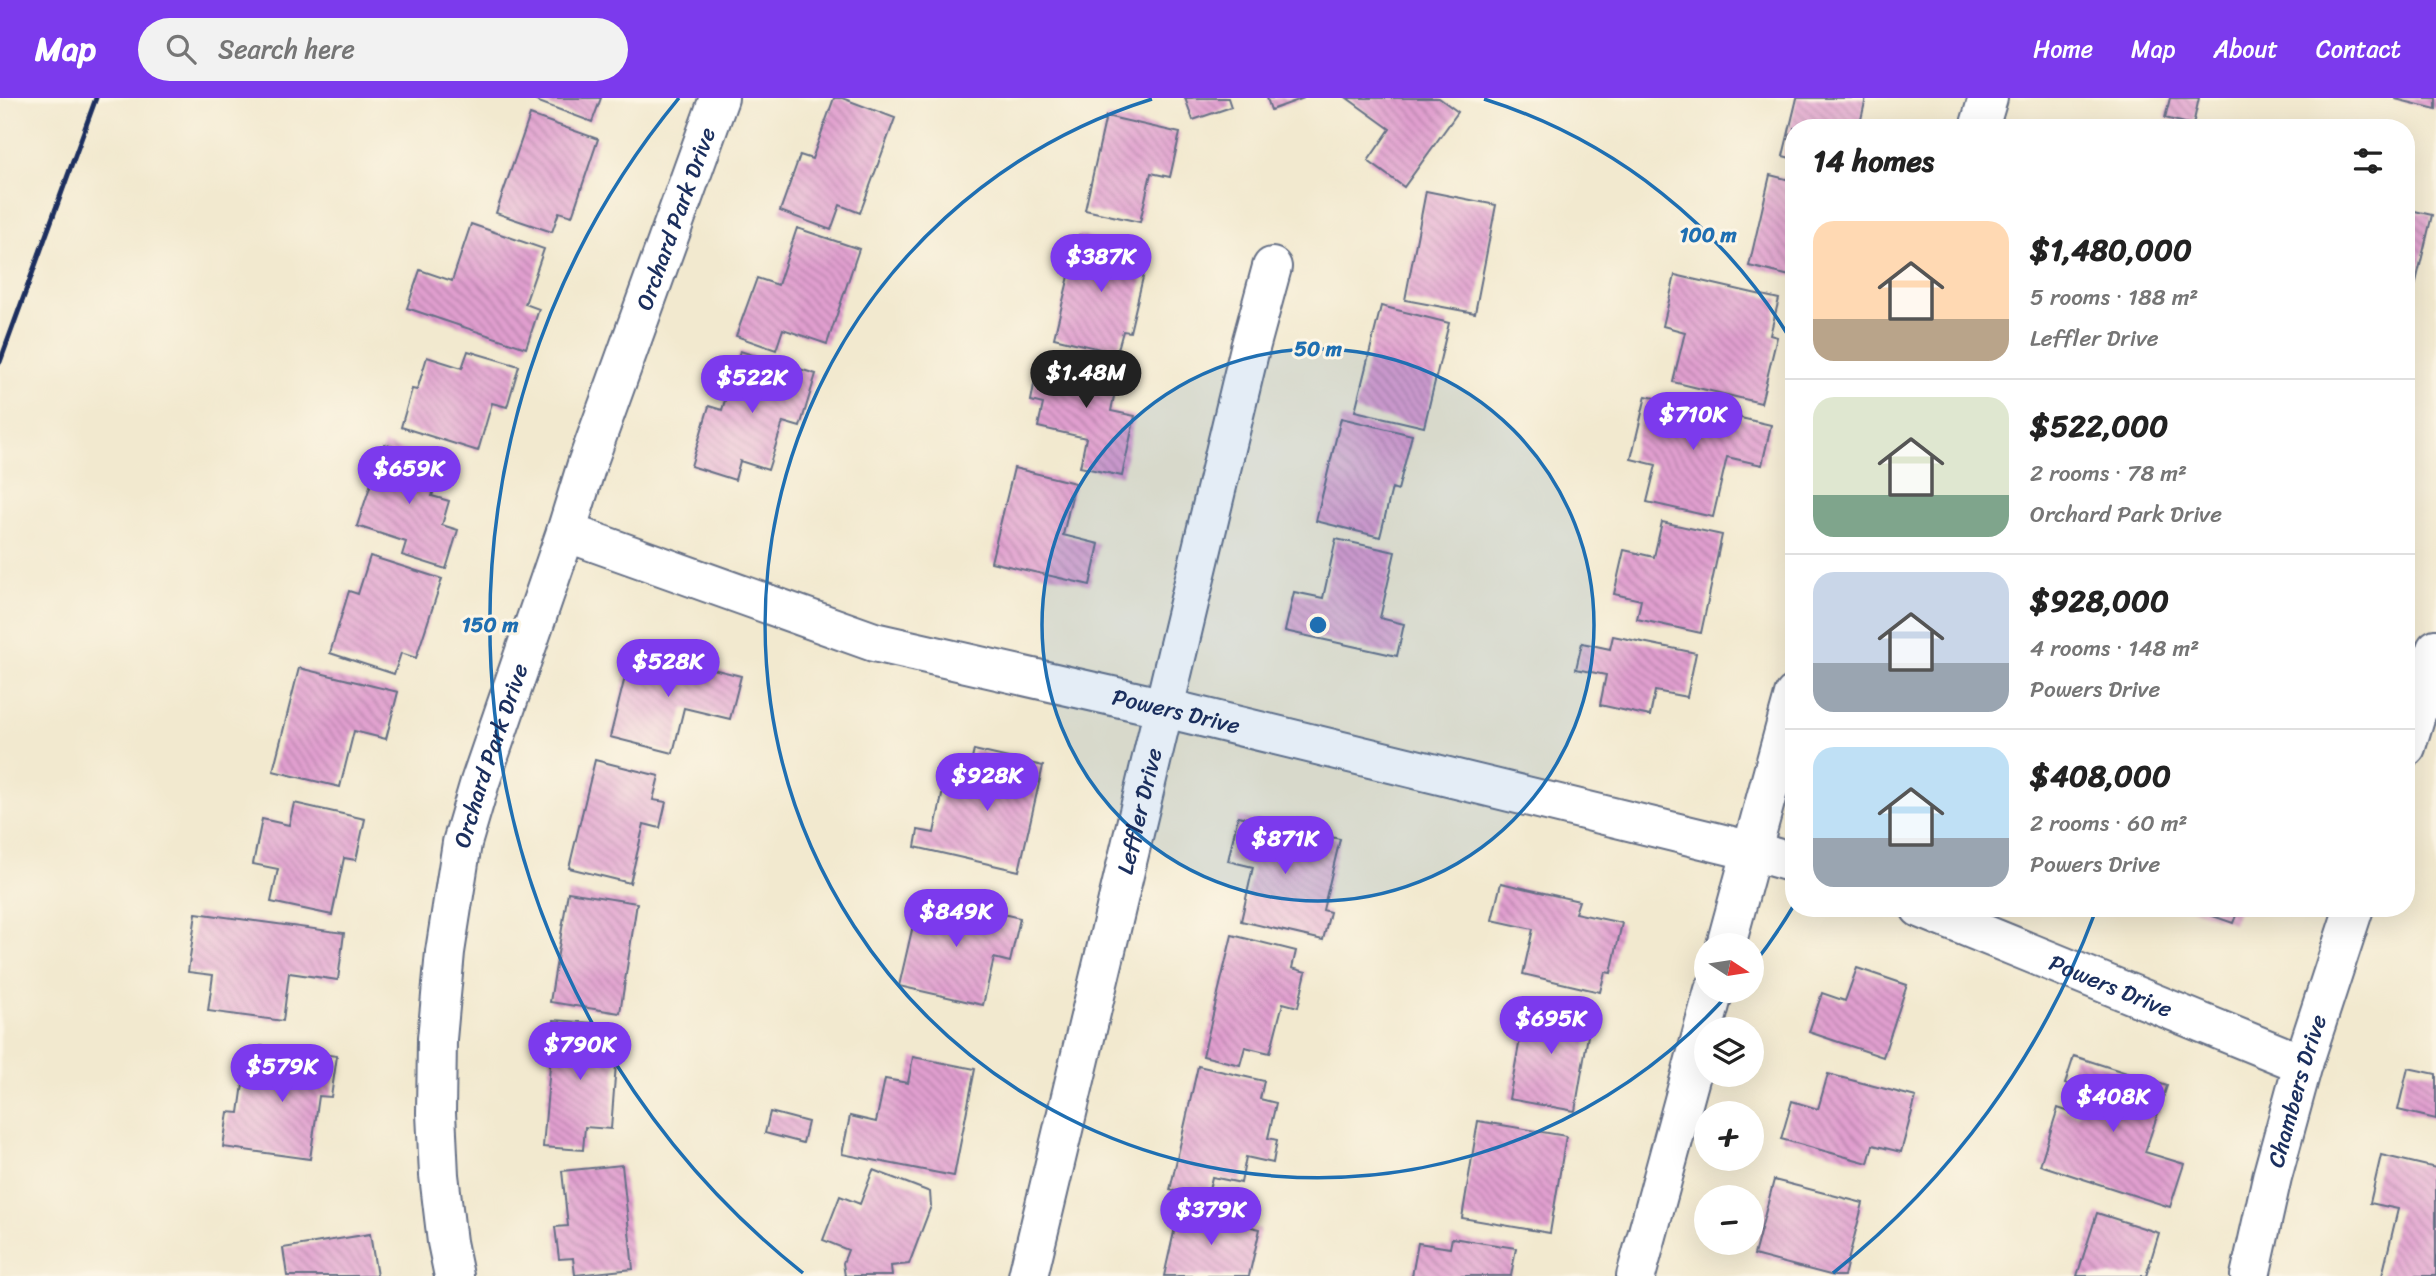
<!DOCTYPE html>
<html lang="en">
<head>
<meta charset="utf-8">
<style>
  :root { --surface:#fff; --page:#f2f2f2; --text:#222; --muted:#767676; --line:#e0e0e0; --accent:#7c3aed }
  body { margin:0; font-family:Sriracha,sans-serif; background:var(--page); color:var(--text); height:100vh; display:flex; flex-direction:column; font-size:26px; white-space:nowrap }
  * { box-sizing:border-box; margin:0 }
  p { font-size:23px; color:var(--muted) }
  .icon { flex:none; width:38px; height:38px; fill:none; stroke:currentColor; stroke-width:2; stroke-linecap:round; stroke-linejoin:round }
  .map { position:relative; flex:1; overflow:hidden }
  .drawer { position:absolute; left:1785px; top:21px; width:630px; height:798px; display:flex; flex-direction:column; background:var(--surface); border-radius:28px; box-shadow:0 7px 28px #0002 }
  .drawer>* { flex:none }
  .needle { width:46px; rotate:102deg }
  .tools { position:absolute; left:1694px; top:835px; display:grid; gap:14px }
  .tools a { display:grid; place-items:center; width:70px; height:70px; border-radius:50%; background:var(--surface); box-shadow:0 7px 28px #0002; font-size:35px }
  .price { position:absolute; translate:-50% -60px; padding:0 16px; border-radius:24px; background:var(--accent); color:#fff; font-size:23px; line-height:46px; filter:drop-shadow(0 2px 4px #0008) }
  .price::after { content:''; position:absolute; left:50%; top:42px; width:21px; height:16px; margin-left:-10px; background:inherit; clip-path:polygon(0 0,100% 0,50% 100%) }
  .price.active { background:#222; color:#fff }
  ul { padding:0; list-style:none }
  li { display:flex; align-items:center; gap:21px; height:175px; padding:0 28px }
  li+li { border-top:2px solid var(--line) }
  li span { display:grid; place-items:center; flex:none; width:196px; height:140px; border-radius:21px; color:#555 }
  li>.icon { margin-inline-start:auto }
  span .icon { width:84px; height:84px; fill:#fffc; stroke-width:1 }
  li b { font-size:30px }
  h2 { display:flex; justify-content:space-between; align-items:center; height:84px; padding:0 28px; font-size:30px }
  header { display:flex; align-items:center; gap:42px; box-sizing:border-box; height:98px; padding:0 35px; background:var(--accent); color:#fff }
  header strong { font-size:33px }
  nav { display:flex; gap:38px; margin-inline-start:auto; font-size:24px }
  .search { width:490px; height:63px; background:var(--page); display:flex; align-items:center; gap:18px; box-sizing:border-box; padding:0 24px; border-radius:38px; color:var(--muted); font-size:26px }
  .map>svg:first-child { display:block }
  .building { fill:url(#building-back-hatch) }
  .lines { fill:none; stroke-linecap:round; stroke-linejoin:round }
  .street-casing { stroke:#667086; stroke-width:42 }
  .street { stroke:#fff; stroke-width:38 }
  .rail { stroke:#1b2f5e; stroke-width:5 }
  .ring { fill:none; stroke:#1f6fb2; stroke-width:3.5 }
  .labels { text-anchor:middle; stroke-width:6; stroke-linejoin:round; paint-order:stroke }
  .street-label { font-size:23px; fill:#1b2f5e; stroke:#fcf5e5 }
  .centre { fill:#1f6fb2; stroke:#fcf5e5; stroke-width:3.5 }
  .ring-label { font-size:21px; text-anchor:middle; font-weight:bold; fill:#1f6fb2; stroke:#fcf5e5; stroke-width:6; stroke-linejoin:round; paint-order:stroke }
</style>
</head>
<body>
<header>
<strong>Map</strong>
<div class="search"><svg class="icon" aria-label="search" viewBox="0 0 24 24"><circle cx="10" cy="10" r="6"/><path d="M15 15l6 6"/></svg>Search here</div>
<nav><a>Home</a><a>Map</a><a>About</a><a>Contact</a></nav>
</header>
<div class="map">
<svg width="2436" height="1178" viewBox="0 0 2436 1178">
  <defs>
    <pattern id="building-back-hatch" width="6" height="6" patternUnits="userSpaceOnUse" patternTransform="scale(1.75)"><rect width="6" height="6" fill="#e19fcf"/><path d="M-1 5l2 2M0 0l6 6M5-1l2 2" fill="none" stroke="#b682ab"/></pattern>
  </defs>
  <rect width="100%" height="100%" fill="#fcf5e5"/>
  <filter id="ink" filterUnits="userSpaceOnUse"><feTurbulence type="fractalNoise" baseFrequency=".0143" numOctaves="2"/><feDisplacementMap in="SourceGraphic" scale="14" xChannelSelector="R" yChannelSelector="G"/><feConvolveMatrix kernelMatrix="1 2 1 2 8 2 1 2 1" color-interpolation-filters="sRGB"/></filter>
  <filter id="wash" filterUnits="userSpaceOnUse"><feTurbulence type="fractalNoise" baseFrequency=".00686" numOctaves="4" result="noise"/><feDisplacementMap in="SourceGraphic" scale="28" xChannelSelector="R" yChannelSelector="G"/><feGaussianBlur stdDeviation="1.57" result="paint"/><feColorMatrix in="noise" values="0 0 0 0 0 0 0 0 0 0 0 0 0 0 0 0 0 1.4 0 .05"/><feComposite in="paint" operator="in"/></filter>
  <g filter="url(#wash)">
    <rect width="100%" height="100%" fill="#f2e9cf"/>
    <g id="blocks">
      <path class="building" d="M 537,0 L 601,0 L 592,24 L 536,3 Z
        M 834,0 L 842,0 L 895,20 L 860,115 L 840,107 L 831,132 L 780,113 L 800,57 L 812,61 Z
        M 1185,0 L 1228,0 L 1231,9 L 1193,22 Z
        M 1267,0 L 1304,0 L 1271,12 Z
        M 1347,0 L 1439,0 L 1458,14 L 1404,89 L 1368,63 L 1390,31 Z
        M 1797,0 L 1866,0 L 1859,30 L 1794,30 L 1794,61 L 1783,58 Z
        M 2170,0 L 2199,0 L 2193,27 L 2165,20 Z
        M 2395,0 L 2436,0 L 2436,11 L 2395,1 Z
        M 530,17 L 598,41 L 572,118 L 559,114 L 552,134 L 496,115 Z
        M 1106,18 L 1180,35 L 1170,79 L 1151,75 L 1140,124 L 1085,112 Z
        M 1770,77 L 1794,83 L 1794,179 L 1749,168 Z
        M 1426,93 L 1496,107 L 1475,215 L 1405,202 Z
        M 2406,111 L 2432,117 L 2407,222 L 2406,222 Z
        M 471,126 L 544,151 L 525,206 L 539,211 L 526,250 L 407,210 L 420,172 L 452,183 Z
        M 797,130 L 859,151 L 827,246 L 783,231 L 776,252 L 736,238 L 757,180 L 778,187 Z
        M 1079,137 L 1149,154 L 1130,234 L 1123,233 L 1117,255 L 1054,240 Z
        M 1675,177 L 1779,201 L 1770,237 L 1777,239 L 1761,305 L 1673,284 L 1685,234 L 1663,228 Z
        M 1381,208 L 1449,225 L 1424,329 L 1355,313 Z
        M 468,253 L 519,268 L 507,309 L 492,305 L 478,353 L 401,329 L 412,291 L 417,292 L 427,259 L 462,270 Z
        M 740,253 L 816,276 L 800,329 L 783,324 L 768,372 L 740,363 L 735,382 L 691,368 L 709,308 L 722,312 Z
        M 1055,254 L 1120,269 L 1111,313 L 1135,318 L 1122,378 L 1080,369 L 1086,340 L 1038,329 L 1043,306 L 1031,303 L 1036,276 L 1050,279 Z
        M 1646,298 L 1771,327 L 1762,367 L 1727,359 L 1713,419 L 1647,404 L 1656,367 L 1631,361 Z
        M 1341,320 L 1412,337 L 1398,392 L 1392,390 L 1380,439 L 1316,423 Z
        M 384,346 L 443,365 L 432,398 L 449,403 L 442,427 L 458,432 L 446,471 L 402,457 L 406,444 L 357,428 Z
        M 1014,370 L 1075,385 L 1063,437 L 1099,446 L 1090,487 L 991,464 Z
        M 1662,424 L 1722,437 L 1701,535 L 1637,521 L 1641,502 L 1614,496 L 1624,452 L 1654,459 Z
        M 1336,441 L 1395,454 L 1380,520 L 1404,526 L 1397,558 L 1285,533 L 1294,494 L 1323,500 Z
        M 370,458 L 442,481 L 416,560 L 401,555 L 394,576 L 330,555 L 349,493 L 358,496 Z
        M 1613,538 L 1696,555 L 1687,599 L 1655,593 L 1650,618 L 1600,607 L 1606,577 L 1576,571 L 1582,545 L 1610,551 Z
        M 632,551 L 741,578 L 730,621 L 684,610 L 673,655 L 610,639 Z
        M 299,570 L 398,594 L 386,641 L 354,633 L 340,689 L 273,673 Z
        M 974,652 L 1043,668 L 1019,773 L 915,749 L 918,732 L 934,735 L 944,688 L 965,693 Z
        M 595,662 L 659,678 L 653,702 L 666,704 L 660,730 L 644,726 L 630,785 L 569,770 Z
        M 294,705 L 365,721 L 356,762 L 344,760 L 332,817 L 271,804 L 278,771 L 253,766 L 262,721 L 289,727 Z
        M 1238,718 L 1340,741 L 1323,812 L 1330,814 L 1323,842 L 1241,823 L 1253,769 L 1228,763 Z
        M 1501,785 L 1579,803 L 1575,815 L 1622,825 L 1611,875 L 1605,874 L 1600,894 L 1523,876 L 1533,831 L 1492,822 Z
        M 568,794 L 637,805 L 620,915 L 550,904 Z
        M 920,797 L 1020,820 L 1010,864 L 994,860 L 983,907 L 899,888 Z
        M 2190,810 L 2239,810 L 2233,825 Z
        M 196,815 L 344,835 L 338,882 L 289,875 L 283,923 L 208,913 L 213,877 L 188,874 Z
        M 1232,837 L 1296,853 L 1292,870 L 1306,874 L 1298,909 L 1283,905 L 1270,955 L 1245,949 L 1240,967 L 1203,958 Z
        M 1857,870 L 1907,887 L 1883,959 L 1809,934 L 1822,895 L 1845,903 Z
        M 1527,903 L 1592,914 L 1575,1013 L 1509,1001 Z
        M 554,922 L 619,927 L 611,1031 L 585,1029 L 583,1052 L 543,1049 Z
        M 261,948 L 337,958 L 331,999 L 319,998 L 310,1061 L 223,1049 L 228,1014 L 239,1015 L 243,986 L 256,988 Z
        M 2074,958 L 2167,988 L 2145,1054 L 2184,1066 L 2170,1109 L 2040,1067 L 2058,1010 L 2078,1017 L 2086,992 L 2065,986 Z
        M 913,959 L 975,971 L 954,1078 L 842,1056 L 850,1018 L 876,1024 L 885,981 L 908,985 Z
        M 1198,968 L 1264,983 L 1260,1001 L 1276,1005 L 1268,1040 L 1277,1042 L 1273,1065 L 1246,1059 L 1241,1085 L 1212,1079 L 1207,1101 L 1170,1092 Z
        M 2408,970 L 2436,976 L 2436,1021 L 2398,1012 Z
        M 1828,976 L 1916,999 L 1901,1054 L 1873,1047 L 1868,1065 L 1781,1041 L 1792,1003 L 1818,1011 Z
        M 770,1014 L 808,1024 L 803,1045 L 765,1035 Z
        M 1478,1023 L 1566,1038 L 1550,1135 L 1462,1120 Z
        M 2381,1057 L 2436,1070 L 2436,1178 L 2382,1178 L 2398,1111 L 2370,1105 Z
        M 622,1067 L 633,1171 L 575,1177 L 573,1160 L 559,1161 L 555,1129 L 568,1128 L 562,1073 Z
        M 873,1072 L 930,1094 L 931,1108 L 909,1166 L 891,1168 L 892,1178 L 845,1178 L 843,1165 L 848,1152 L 823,1142 L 840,1098 L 860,1106 Z
        M 1774,1082 L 1863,1105 L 1844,1178 L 1834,1178 L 1754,1157 Z
        M 1179,1112 L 1260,1131 L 1249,1178 L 1164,1178 Z
        M 2097,1115 L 2159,1135 L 2146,1178 L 2077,1178 Z
        M 370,1136 L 377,1178 L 287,1178 L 283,1150 Z
        M 1452,1140 L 1516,1150 L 1511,1178 L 1412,1178 L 1418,1145 L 1450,1150 Z"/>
    </g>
  </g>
  <g filter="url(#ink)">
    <use href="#blocks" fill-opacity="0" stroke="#667086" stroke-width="2"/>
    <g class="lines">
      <g class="street-casing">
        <g id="street">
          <path d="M 1979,30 L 1988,0"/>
          <path id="s1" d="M 566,434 L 874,544 L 1165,610 L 1752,753 L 1794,765"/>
          <path d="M 2406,649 L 2436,551"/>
          <path id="s2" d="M 1920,810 L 2303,966"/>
          <path d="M 1726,847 L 1794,597"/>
          <path id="s3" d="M 454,1178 L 447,1144 L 439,1077 L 436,1015 L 437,941 L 445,854 L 462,745 L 480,684 L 566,434 L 587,366 L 719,0"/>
          <path id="s4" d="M 1028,1178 L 1250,250 L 1272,169"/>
          <path d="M 1636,1178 L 1714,892"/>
          <path id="s5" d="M 2250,1178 L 2272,1079 L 2303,966 L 2354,810"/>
        </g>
      </g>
      <use href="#street" class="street"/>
      <path class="rail" d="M 0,264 L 96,0"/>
    </g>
  </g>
  <circle cx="1318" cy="527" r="276" fill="#1f6fb2" fill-opacity=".12"/>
  <g class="ring">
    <circle cx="1318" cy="527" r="276"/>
    <path d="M1794 807A552 552 0 0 1 1753 867M1731 893A552 552 0 1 1 1152 1M1484 1A552 552 0 0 1 1794 247"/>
    <path d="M2094 817A828 828 0 0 1 1833 1175M803 1175A828 828 0 0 1 679 0"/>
  </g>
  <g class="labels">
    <g class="street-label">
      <text dy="8" stroke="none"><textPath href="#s3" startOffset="1096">Orchard Park Drive</textPath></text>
      <text dy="8" stroke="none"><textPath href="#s1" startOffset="637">Powers Drive</textPath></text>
      <text dy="8" stroke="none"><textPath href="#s3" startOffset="528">Orchard Park Drive</textPath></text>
      <text dy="8" stroke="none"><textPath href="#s4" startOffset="478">Leffler Drive</textPath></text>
      <text dy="8" stroke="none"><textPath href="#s2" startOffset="206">Powers Drive</textPath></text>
      <text dy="8" stroke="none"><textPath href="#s5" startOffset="191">Chambers Drive</textPath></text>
    </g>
  </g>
  <circle cx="1318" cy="527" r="10" class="centre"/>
  <g class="ring-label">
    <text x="1708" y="144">100 m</text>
    <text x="1318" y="258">50 m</text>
    <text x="490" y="534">150 m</text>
  </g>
</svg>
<div class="tools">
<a><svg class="needle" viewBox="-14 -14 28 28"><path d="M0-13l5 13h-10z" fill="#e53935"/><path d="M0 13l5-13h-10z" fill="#767676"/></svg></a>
<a><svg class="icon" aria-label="layers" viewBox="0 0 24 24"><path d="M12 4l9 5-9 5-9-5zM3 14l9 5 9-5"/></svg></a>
<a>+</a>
<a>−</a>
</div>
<b class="price" style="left:1101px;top:196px">$387K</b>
<b class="price active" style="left:1086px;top:312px">$1.48M</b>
<b class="price" style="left:752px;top:317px">$522K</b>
<b class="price" style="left:1693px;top:354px">$710K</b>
<b class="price" style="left:409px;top:408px">$659K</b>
<b class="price" style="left:668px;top:601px">$528K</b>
<b class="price" style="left:987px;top:715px">$928K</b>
<b class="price" style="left:1285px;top:778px">$871K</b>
<b class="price" style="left:956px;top:851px">$849K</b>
<b class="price" style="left:1551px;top:958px">$695K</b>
<b class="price" style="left:580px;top:984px">$790K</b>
<b class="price" style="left:282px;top:1006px">$579K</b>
<b class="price" style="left:2113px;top:1036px">$408K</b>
<b class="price" style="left:1211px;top:1149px">$379K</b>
<section class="drawer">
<h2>14 homes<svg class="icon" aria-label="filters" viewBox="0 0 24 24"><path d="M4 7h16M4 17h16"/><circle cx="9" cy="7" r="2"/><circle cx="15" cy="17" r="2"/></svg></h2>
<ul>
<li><span style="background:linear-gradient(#ffd9b3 70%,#b9a48a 0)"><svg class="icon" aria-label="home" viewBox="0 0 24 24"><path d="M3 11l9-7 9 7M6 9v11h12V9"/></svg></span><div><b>$1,480,000</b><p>5 rooms · 188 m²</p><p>Leffler Drive</p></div></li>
<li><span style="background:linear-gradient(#dfe7d0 70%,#7fa58c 0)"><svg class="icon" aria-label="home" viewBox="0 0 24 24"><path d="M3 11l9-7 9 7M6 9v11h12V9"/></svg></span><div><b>$522,000</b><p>2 rooms · 78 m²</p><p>Orchard Park Drive</p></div></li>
<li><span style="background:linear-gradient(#c9d6e8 65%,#9aa5b1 0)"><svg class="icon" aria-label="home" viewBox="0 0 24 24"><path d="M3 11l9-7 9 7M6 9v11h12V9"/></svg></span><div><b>$928,000</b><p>4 rooms · 148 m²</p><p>Powers Drive</p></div></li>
<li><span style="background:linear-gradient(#bfe0f5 65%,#9aa5b1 0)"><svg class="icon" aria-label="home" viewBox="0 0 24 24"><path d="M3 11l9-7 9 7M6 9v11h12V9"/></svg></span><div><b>$408,000</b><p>2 rooms · 60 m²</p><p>Powers Drive</p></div></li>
</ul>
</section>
</div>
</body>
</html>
